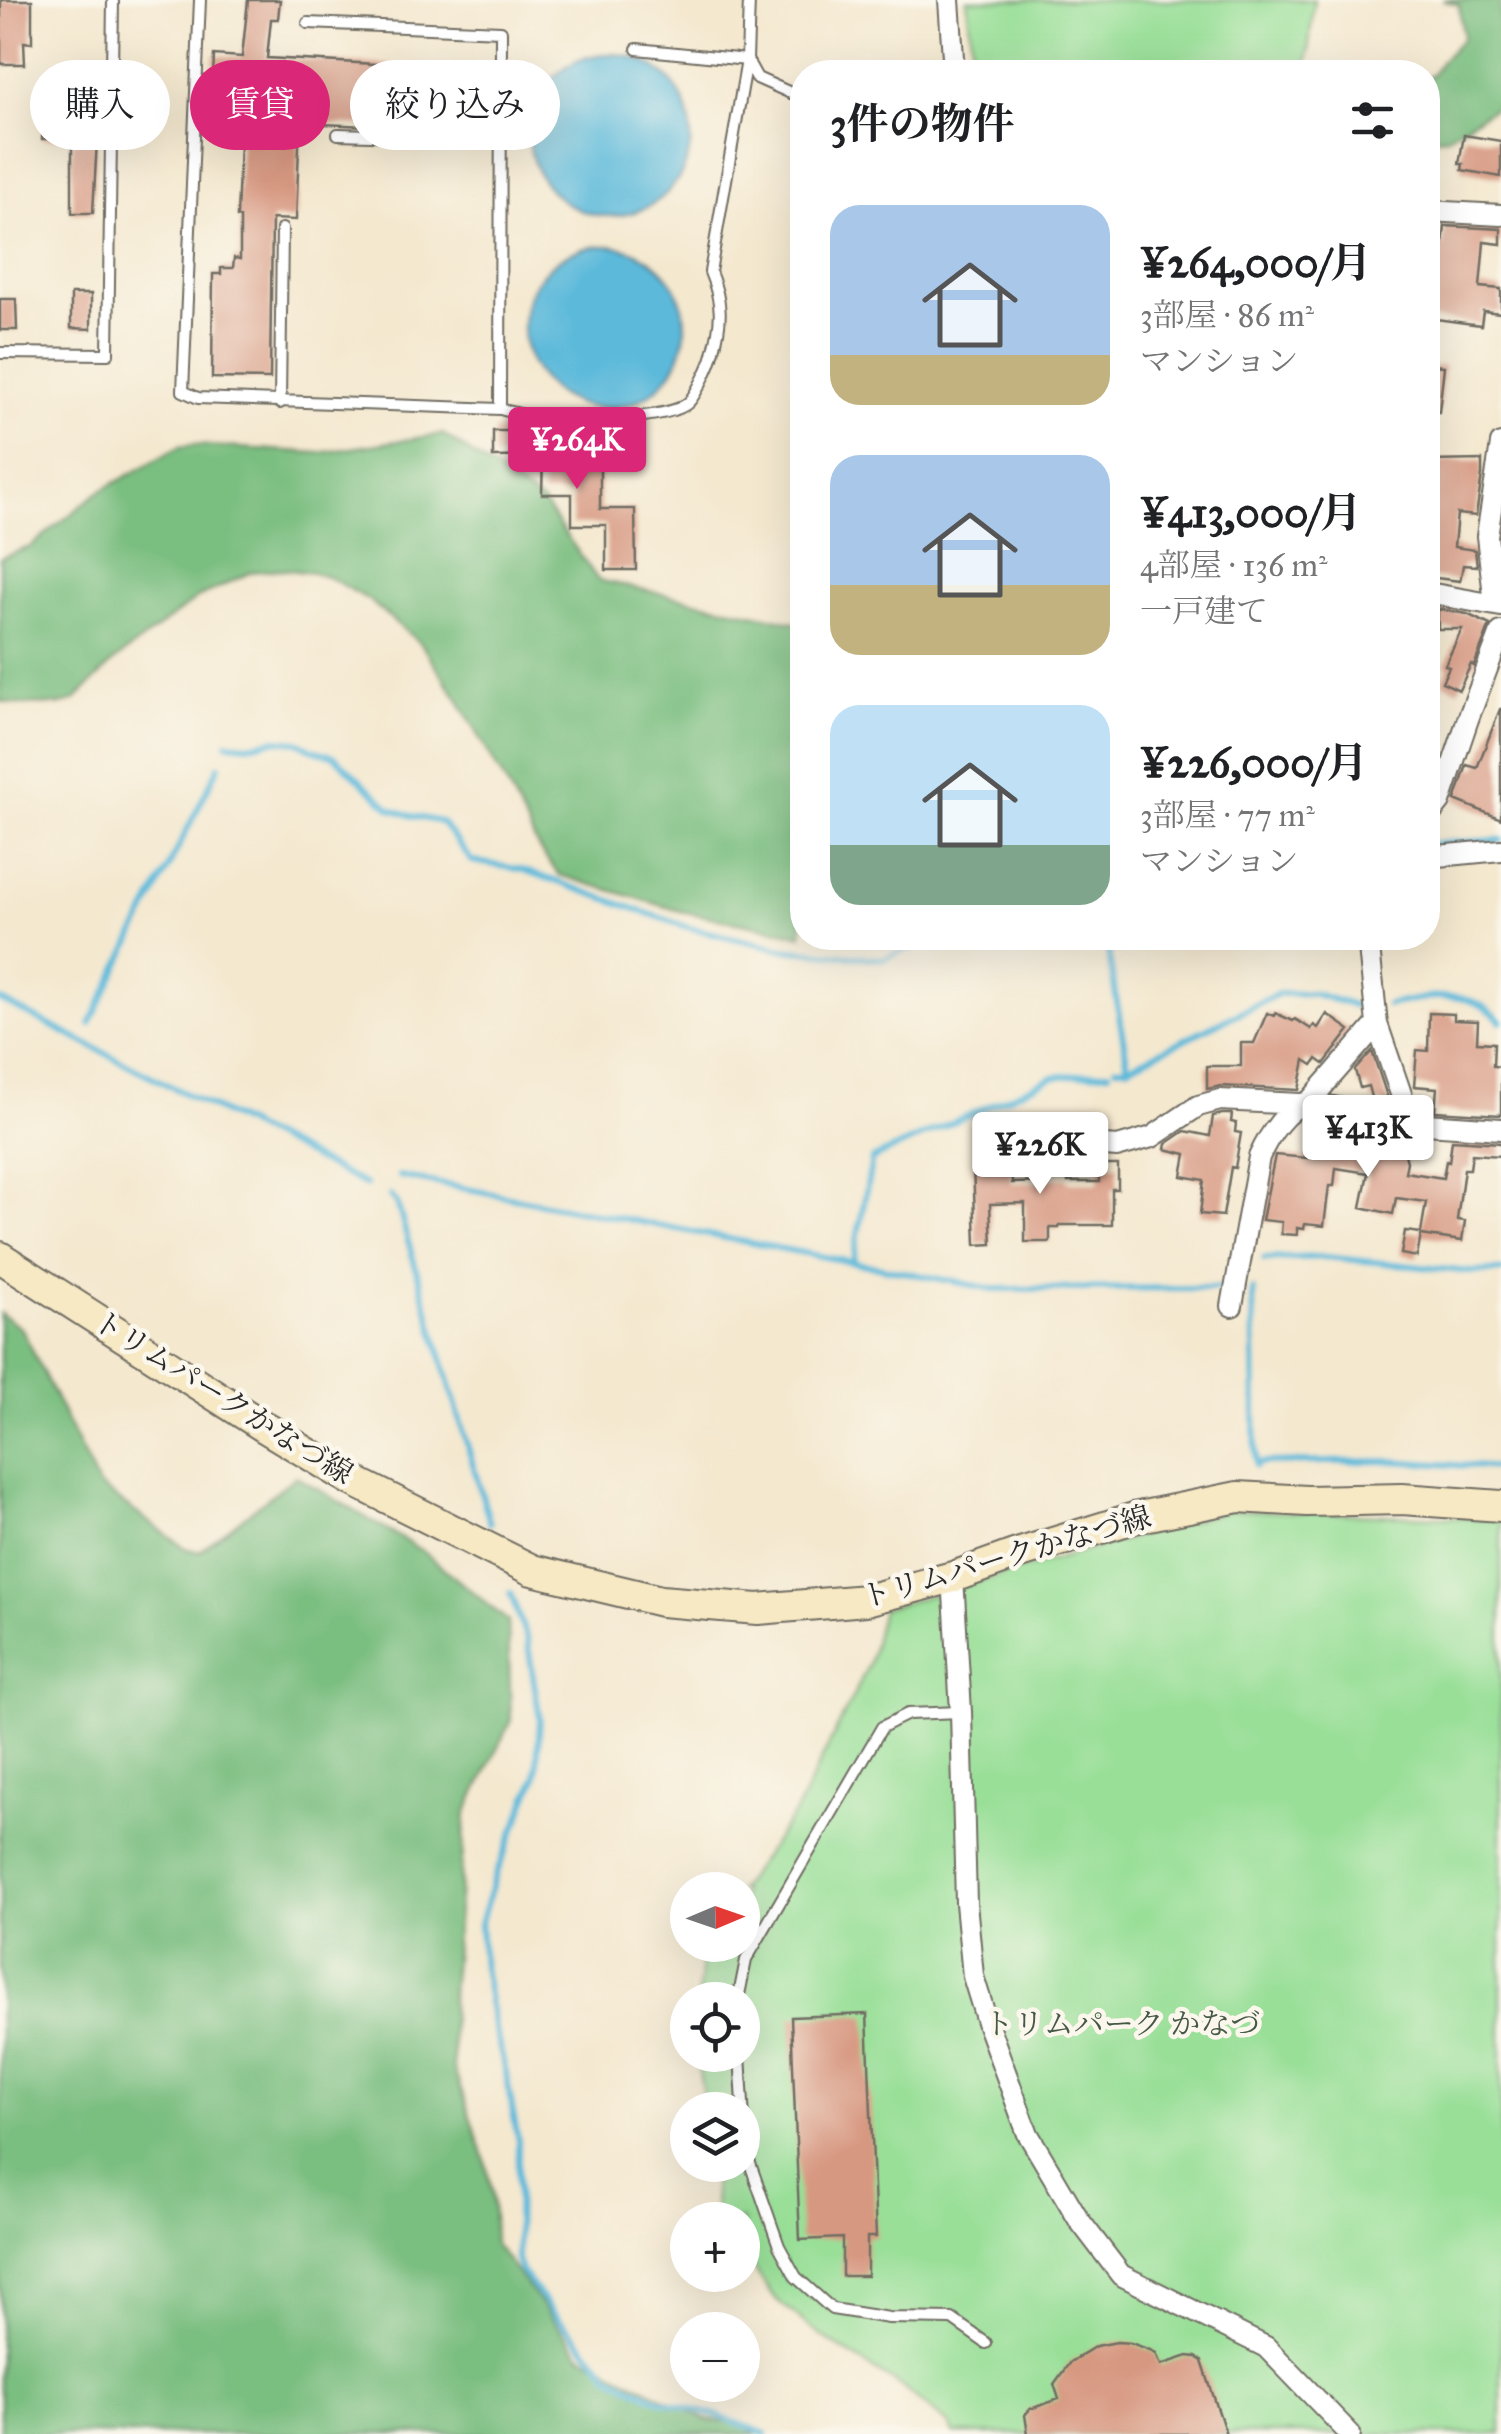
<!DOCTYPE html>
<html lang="ja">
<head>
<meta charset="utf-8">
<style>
  :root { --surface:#fff; --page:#f2f2f2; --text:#202124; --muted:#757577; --accent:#db2777 }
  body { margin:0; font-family:"IM FELL Great Primer","Noto Serif JP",serif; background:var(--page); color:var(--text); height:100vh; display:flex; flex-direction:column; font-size:38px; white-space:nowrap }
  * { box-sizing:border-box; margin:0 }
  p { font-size:32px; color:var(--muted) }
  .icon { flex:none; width:55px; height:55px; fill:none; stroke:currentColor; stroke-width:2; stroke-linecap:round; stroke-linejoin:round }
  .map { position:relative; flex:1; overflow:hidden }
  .details { position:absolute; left:790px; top:60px; width:650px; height:890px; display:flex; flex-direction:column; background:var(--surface); border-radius:40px; box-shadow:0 10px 40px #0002 }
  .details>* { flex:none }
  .banner { position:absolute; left:30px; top:60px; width:610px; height:90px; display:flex; gap:20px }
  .needle { width:65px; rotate:88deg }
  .buttons { position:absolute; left:670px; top:1872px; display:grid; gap:20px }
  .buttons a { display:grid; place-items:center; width:90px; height:90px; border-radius:50%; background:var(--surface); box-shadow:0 10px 40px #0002; font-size:50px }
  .price { position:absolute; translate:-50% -85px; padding:0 22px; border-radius:10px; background:#fff; color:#222; font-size:32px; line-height:65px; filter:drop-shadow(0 2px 5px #0008) }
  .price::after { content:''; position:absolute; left:50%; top:60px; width:30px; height:22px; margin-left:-15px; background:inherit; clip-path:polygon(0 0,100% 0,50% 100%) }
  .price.on { background:var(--accent); color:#fff }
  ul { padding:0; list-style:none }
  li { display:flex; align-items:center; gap:30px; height:250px; padding:0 40px }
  li span { display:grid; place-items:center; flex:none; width:280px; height:200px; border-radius:30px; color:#555 }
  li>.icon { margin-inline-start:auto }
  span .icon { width:120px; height:120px; fill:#fffc; stroke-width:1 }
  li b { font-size:42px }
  h2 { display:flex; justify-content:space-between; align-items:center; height:120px; padding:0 40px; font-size:42px }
  .chip { padding:0 35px; border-radius:45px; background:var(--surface); box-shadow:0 10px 40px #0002; font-size:35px; line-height:90px }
  .chip.on { background:var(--accent); color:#fff }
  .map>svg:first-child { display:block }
  .green { fill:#99df98; stroke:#628562; stroke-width:2.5 }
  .forest { fill:#7abe80; stroke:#527456; stroke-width:2.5 }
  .water { fill:#5cb9da; stroke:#447282; stroke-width:2.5 }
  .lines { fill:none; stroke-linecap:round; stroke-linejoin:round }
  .stream { stroke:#5cb9da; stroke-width:6 }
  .building { fill:#d79881 }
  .lane-casing { stroke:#716d64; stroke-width:14 }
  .street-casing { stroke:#716d64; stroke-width:24 }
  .secondary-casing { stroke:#716d64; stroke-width:34 }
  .lane { stroke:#fff; stroke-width:10 }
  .street { stroke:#fff; stroke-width:20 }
  .secondary { stroke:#f7e9c3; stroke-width:30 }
  .labels { text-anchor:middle; stroke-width:9; stroke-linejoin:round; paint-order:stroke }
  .street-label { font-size:30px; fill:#2b2b2b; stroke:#fbf7ec }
  .park-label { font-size:30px; fill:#465846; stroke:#fbf7ec }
</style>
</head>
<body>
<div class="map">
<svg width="1501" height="2434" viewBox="0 0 1501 2434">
  <rect width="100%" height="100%" fill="#fbf7ec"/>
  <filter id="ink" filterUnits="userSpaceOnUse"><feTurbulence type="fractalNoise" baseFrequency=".01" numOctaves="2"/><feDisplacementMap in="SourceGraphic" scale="20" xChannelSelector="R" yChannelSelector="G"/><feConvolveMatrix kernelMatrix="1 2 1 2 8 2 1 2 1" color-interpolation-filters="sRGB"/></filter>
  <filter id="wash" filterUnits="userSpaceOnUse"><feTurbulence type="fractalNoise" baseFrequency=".0048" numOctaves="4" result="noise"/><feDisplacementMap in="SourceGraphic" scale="40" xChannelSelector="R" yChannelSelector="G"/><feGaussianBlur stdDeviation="2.25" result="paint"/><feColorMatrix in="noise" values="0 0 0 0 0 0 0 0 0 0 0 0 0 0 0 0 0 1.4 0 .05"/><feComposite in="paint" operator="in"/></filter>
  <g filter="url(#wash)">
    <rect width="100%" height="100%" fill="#f4e8cf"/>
    <path class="green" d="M 967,0 L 1314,0 L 1306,72 L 974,72 Z
      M 1229,1510 L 1501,1519 L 1501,2434 L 954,2434 L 950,2425 L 905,2389 L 821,2336 L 772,2296 L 743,2250 L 742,2220 L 723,2220 L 715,2209 L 712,2165 L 742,2165 L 742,2110 L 706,2110 L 696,2055 L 742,2055 L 742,2000 L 698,2000 L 703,1945 L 742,1945 L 742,1890 L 739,1890 L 795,1813 L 869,1664 L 882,1609 Z"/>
    <path class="forest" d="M 1443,0 L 1501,0 L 1499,103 L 1493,109 L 1447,136 L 1428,139 L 1428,76 L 1431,76 L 1441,61 L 1463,38 L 1459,5 Z
      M 443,434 L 543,503 L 598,580 L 802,624 L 802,935 L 680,911 L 559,875 L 539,849 L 509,789 L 458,699 L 421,644 L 370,601 L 330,578 L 313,573 L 281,569 L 251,572 L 197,598 L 113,662 L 75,700 L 60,705 L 14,704 L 0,701 L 0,558 L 30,547 L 97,493 L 179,447 L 194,445 L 319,453 Z
      M 0,1313 L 22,1329 L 98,1485 L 185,1548 L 199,1552 L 296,1476 L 424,1552 L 508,1621 L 511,1720 L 466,1814 L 451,1994 L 453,2067 L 485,2160 L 492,2193 L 494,2243 L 580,2354 L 707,2420 L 741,2423 L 755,2434 L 0,2434 Z"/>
    <path class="water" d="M529 135a81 81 0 1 1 162 0a81 81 0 1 1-162 0Z
      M523 327a81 81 0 1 1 162 0a81 81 0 1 1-162 0Z"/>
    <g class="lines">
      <path class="stream" d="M 227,743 L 248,745 L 275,740 L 298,742 L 311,749 L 334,756 L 391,809 L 412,816 L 441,822 L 472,861 L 523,870 L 690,928 L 782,949 L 883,959 L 935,938
        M 1428,844 L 1500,840
        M 1106,938 L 1128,1067 L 1116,1067
        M 0,1000 L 366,1185
        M 1387,1005 C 1429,998 1468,985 1501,1021
        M 90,1024 L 219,766
        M 1128,1067 L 1278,994 L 1311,993 L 1355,1006
        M 399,1176 L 993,1289 L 1217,1288
        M 390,1196 L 397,1203 L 490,1523
        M 1264,1259 L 1326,1257 L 1471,1272 L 1501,1271
        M 853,1262 L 872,1159 L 1052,1077 L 1109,1072
        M 1253,1290 L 1256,1466
        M 1261,1463 L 1391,1461 L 1501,1468
        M 510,1593 L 527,1639 L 540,1719 L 536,1777 L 493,1882 L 480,1924 L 483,1967 L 493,2023 L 506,2073 L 518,2141 L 517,2260 L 521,2271 L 554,2314 L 612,2377 L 661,2401 L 718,2416 L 766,2434"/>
    </g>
    <g id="blocks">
      <path class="building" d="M 1,0 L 32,0 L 32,43 L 24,42 L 25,64 L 1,64 Z
        M 248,0 L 280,0 L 278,19 L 271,19 L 267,58 L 394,65 L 390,127 L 300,123 L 296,220 L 272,219 L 270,379 L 212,378 L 213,274 L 221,274 L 221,268 L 233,268 L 234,258 L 240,259 L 240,218 L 237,217 L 241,120 L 211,119 L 214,55 L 242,57 Z
        M 43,112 L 67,113 L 67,139 L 42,139 Z
        M 1464,135 L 1501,141 L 1501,177 L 1462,170 L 1463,164 L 1459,164 Z
        M 72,140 L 97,140 L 93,213 L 72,213 Z
        M 1445,226 L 1501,229 L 1501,244 L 1484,242 L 1480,287 L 1501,289 L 1501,313 L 1483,311 L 1481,325 L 1428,318 L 1431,273 L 1428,272 L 1430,244 L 1443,245 Z
        M 71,294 L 91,294 L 91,329 L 71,328 Z
        M 0,299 L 16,299 L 17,330 L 0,330 Z
        M 1428,365 L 1444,366 L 1439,412 L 1428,412 Z
        M 493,431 L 530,431 L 530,441 L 564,441 L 564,457 L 600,457 L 600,509 L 635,509 L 636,570 L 606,570 L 606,525 L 572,525 L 572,494 L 542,494 L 543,456 L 493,457 Z
        M 1482,460 L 1482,475 L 1476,516 L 1457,514 L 1454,547 L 1475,550 L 1477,566 L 1463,565 L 1460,581 L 1428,577 L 1428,461 Z
        M 1438,609 L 1467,614 L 1490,625 L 1474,666 L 1471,664 L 1459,690 L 1442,682 L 1449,667 L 1445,665 L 1462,629 L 1438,629 Z
        M 1500,709 L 1501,709 L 1501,819 L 1455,800 L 1467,765 L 1477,768 Z
        M 1267,1013 L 1274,1016 L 1275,1013 L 1293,1021 L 1295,1019 L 1311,1029 L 1314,1025 L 1318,1028 L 1327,1014 L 1350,1030 L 1324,1064 L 1317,1059 L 1313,1065 L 1305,1060 L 1299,1090 L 1221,1086 L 1207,1089 L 1207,1066 L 1241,1066 L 1241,1043 L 1254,1043 Z
        M 1429,1013 L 1454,1014 L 1454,1020 L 1478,1021 L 1477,1042 L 1494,1043 L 1493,1066 L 1501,1067 L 1501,1115 L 1435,1111 L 1437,1088 L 1414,1086 L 1417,1050 L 1428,1051 Z
        M 1372,1051 L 1390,1105 L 1372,1101 L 1368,1086 L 1360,1088 L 1355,1070 Z
        M 1222,1114 L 1232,1114 L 1231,1122 L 1236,1123 L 1235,1132 L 1241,1133 L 1235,1168 L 1231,1167 L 1223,1216 L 1200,1214 L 1204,1180 L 1182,1176 L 1186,1154 L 1165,1149 L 1166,1144 L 1185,1131 L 1210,1136 L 1213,1116 Z
        M 1311,1117 L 1400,1135 L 1407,1162 L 1405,1172 L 1443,1178 L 1446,1161 L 1449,1162 L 1452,1140 L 1501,1143 L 1501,1156 L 1472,1154 L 1470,1169 L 1464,1169 L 1457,1220 L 1465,1221 L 1462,1241 L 1421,1235 L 1417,1257 L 1401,1254 L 1405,1231 L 1421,1233 L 1426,1202 L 1396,1198 L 1393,1214 L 1361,1207 L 1368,1173 L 1336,1168 L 1334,1186 L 1329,1186 L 1324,1226 L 1305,1224 L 1304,1229 L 1297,1228 L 1297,1235 L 1281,1234 L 1282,1222 L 1262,1220 L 1275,1155 L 1307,1158 Z
        M 1009,1130 L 1014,1144 L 1010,1148 L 1012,1183 L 1048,1182 L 1048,1179 L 1068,1178 L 1068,1182 L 1099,1182 L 1099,1165 L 1118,1165 L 1118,1189 L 1112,1189 L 1112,1225 L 1059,1225 L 1059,1228 L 1050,1228 L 1050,1242 L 1025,1242 L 1025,1203 L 990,1204 L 992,1244 L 976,1245 L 973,1164 L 999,1163 L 990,1137 Z
        M 867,2014 L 876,2237 L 867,2237 L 867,2276 L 842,2276 L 842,2238 L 800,2240 L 791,2017 Z
        M 1117,2342 L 1131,2343 L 1150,2350 L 1156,2353 L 1161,2365 L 1188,2356 L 1196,2357 L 1202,2361 L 1226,2434 L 1028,2434 L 1025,2415 L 1030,2409 L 1059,2399 L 1054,2384 L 1070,2362 L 1096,2346 Z"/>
    </g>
  </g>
  <g filter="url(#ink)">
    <use href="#blocks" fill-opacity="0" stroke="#716d64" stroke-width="2.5"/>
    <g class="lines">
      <g class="lane-casing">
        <path id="lane" d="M 200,0 L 183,391 L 198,398 L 500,409 C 512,412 525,416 537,418 C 565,422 671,421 689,402 C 697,392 710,367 713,354 C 722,322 723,303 710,272 L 747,60 L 637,49
          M 749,0 L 747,60 L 757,78 L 802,98
          M 308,23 L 501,31 L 500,409
          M 338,134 L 502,139
          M 0,353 L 108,354 L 113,0
          M 280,403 L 282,229
          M 738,2000 L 746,1960 L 882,1727 L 908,1714 L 961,1712
          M 740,2055 L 746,2152 L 779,2246 L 796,2277 L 832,2309 L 889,2318 L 952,2319 L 986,2343"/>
      </g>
      <g class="street-casing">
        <path id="street" d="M 949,0 L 954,72
          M 1428,211 L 1501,215
          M 1428,593 L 1501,606
          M 1495,604 L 1487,536 L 1501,444
          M 1428,817 L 1440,802 L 1468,719 L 1501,632
          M 1428,857 L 1501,850
          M 1368,938 L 1377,1024 L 1411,1123 L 1501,1129
          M 1309,1102 L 1411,1123
          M 1024,1153 L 1081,1144 L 1117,1147 L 1152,1137 L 1198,1106 L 1220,1100 L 1300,1104
          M 1232,1306 L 1259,1157 C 1268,1137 1286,1107 1309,1102 L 1377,1024
          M 953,1577 L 961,1712 L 966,1903 L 973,1976 L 988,2025 L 1028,2134 L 1079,2220 L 1121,2275 L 1266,2347 L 1350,2434"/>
      </g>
      <g class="secondary-casing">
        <path id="secondary" d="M 0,1257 L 266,1428 L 350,1479 L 532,1570 L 661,1601 L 758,1609 L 866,1600 L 953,1577 L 1014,1555 L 1134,1518 L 1238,1497 L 1307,1501 L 1402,1499 L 1501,1506"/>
      </g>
      <use href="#lane" class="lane"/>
      <use href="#street" class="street"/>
      <use href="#secondary" class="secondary"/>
    </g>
  </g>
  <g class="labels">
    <g class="street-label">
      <text transform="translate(223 1397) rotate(32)" y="10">トリムパークかなづ線</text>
      <text transform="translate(1006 1557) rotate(-16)" y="10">トリムパークかなづ線</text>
    </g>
    <g class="park-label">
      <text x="1122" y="2034">トリムパーク かなづ</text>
    </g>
  </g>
</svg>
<div class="buttons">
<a><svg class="needle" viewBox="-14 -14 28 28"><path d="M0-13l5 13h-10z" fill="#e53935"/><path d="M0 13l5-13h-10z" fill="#757577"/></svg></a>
<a><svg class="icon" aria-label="locate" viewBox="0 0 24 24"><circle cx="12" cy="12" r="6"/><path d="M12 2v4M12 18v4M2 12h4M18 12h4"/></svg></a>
<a><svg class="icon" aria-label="layers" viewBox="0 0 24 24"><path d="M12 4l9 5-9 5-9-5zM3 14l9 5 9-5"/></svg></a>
<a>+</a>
<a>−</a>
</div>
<b class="price on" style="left:577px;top:492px">¥264K</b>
<b class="price" style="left:1368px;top:1180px">¥413K</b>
<b class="price" style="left:1040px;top:1197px">¥226K</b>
<div class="banner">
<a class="chip">購入</a>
<a class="chip on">賃貸</a>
<a class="chip">絞り込み</a>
</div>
<section class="details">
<h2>3件の物件<svg class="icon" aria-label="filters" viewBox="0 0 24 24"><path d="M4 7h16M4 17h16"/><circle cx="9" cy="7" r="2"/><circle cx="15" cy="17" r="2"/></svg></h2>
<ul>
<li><span style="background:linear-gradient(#a9c7e8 75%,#c2b280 0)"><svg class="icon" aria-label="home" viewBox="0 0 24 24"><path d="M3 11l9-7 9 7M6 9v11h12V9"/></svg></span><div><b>¥264,000/月</b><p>3部屋 · 86 m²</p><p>マンション</p></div></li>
<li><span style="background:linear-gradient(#a9c7e8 65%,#c2b280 0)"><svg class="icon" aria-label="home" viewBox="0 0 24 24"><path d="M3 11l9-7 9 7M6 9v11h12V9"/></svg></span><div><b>¥413,000/月</b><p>4部屋 · 136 m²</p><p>一戸建て</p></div></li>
<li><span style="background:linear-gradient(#bfe0f5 70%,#7fa58c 0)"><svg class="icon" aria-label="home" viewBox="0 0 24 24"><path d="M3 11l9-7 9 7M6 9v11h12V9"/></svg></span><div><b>¥226,000/月</b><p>3部屋 · 77 m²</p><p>マンション</p></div></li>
</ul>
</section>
</div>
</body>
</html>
